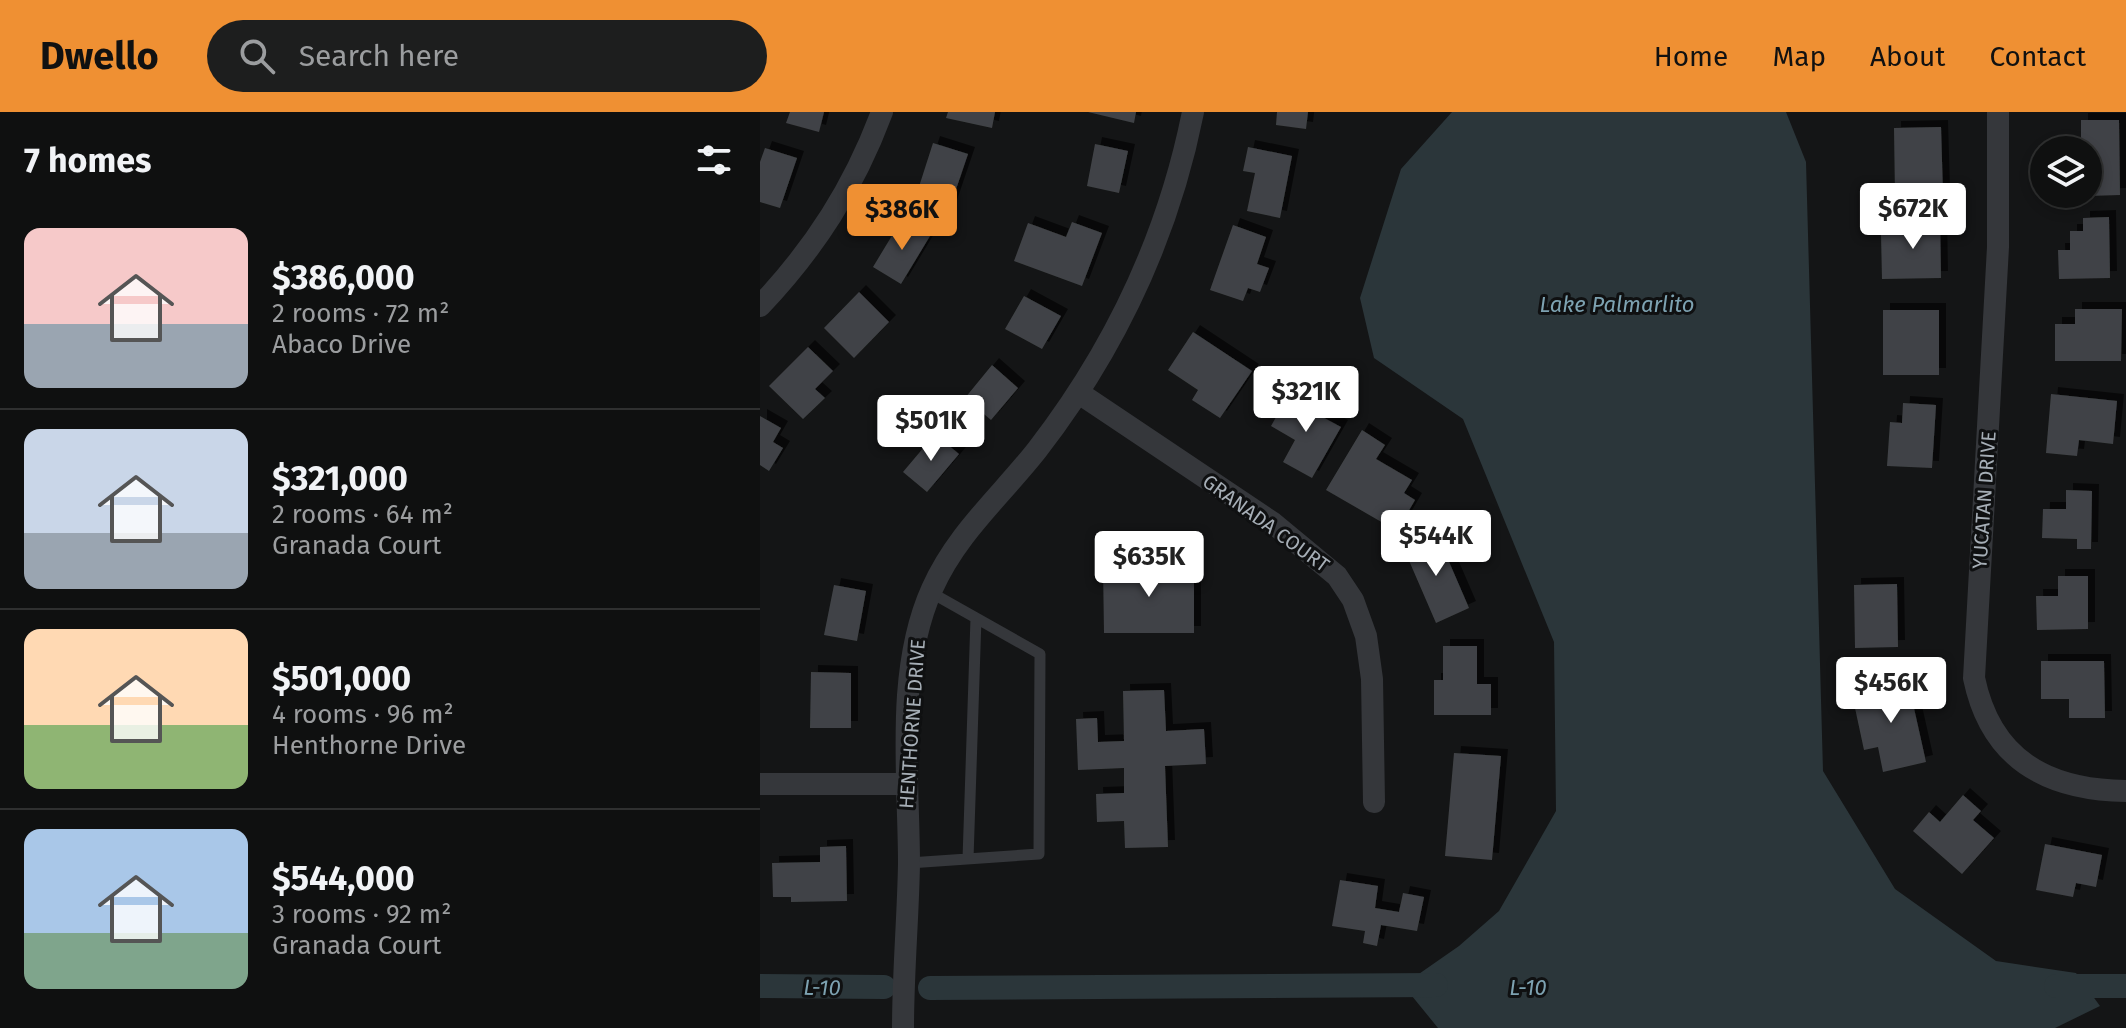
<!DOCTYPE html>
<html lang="en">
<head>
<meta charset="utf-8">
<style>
  :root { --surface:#0f1010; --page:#1d1e1e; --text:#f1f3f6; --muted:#9b9d9f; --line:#2f3030; --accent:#ef9033 }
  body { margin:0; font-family:"Fira Sans",sans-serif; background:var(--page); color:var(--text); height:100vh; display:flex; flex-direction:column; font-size:30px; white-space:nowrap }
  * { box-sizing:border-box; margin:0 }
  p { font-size:26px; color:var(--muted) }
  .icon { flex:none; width:44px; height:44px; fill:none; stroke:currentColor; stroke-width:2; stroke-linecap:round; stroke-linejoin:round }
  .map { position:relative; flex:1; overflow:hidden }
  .sheet { display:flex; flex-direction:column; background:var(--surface); width:760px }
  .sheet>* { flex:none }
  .fabs { position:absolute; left:1270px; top:24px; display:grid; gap:16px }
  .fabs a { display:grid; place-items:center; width:72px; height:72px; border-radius:50%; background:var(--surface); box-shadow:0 4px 12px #0003,0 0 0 2px var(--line); font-size:40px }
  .price { position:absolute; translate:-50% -68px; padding:0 18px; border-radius:8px; background:#fff; color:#222; font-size:26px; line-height:52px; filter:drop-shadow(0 2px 4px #0008) }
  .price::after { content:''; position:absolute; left:50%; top:48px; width:24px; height:18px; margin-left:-12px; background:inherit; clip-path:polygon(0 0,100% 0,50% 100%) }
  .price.selected { background:var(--accent); color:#111 }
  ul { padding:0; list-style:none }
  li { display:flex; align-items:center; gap:24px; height:200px; padding:0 24px }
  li+li { border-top:2px solid var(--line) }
  li span { display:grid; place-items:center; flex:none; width:224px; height:160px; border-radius:16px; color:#555 }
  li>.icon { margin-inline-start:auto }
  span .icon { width:96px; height:96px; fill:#fffc; stroke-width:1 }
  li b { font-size:34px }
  h2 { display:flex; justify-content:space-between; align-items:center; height:96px; padding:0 24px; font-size:34px }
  header { display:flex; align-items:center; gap:48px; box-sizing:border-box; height:112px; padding:0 40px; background:var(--accent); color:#111 }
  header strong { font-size:38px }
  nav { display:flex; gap:44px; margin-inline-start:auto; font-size:28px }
  .search { width:560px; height:72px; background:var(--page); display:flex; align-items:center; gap:20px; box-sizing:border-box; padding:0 28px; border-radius:44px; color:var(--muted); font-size:30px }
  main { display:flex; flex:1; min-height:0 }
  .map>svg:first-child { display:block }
  .water { fill:#2b363a }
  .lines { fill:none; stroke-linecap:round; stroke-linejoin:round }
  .canal { stroke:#2b363a; stroke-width:24 }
  .building { fill:#404346; filter:url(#shadow) }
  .service { stroke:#35373b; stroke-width:11 }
  .minor { stroke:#35373b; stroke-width:22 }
  .labels { text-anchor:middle; stroke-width:6; stroke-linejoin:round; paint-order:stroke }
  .street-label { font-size:20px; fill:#a6aeb6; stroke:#0f1011 }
  .water-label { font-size:22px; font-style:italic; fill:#7da2b1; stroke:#0f1011 }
</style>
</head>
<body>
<header>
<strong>Dwello</strong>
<div class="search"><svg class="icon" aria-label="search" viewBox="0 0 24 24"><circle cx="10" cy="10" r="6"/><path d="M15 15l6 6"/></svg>Search here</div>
<nav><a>Home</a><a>Map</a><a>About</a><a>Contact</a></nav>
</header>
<main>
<section class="sheet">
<h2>7 homes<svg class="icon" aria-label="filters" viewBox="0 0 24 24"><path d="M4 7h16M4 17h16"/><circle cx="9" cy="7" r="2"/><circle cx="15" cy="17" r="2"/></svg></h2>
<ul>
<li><span style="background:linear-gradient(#f6c9c9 60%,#9aa5b1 0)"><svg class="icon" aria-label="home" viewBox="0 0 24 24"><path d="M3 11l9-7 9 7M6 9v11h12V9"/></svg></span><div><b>$386,000</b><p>2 rooms · 72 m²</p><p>Abaco Drive</p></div></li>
<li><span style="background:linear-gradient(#c9d6e8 65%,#9aa5b1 0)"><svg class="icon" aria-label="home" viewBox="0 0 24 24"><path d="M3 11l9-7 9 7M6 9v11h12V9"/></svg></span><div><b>$321,000</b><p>2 rooms · 64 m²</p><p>Granada Court</p></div></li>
<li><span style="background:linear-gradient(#ffd9b3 60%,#8fb573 0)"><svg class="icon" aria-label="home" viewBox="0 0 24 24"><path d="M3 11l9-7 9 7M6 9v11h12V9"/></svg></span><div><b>$501,000</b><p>4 rooms · 96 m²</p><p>Henthorne Drive</p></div></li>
<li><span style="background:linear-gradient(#a9c7e8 65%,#7fa58c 0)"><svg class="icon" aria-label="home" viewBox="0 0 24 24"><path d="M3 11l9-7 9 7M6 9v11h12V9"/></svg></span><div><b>$544,000</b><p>3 rooms · 92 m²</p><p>Granada Court</p></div></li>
</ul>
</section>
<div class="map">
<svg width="1366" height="916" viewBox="0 0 1366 916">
  <defs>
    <filter id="shadow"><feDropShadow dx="7" dy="-7" stdDeviation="0" flood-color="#0009"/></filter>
  </defs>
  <rect width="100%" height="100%" fill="#141516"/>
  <path class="water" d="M 692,0 L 1026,0 L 1046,50 L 1063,659 L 1135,777 L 1236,849 L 1316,861 L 1340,894 L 1295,916 L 678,916 L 643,873 L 699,834 L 739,799 L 796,699 L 794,530 L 703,307 L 614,246 L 600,186 L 641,57 Z"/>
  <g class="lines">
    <path class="canal" d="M 0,874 L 124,875
      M 1296,874 L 1366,874
      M 170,876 L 676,873"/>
  </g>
  <path class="building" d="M 30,0 L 64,0 L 59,20 L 26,11 Z
    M 188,0 L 235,0 L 232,16 L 186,6 Z
    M 328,0 L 376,0 L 374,11 Z
    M 517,0 L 548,0 L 546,17 L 516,13 Z
    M 1321,8 L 1359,8 L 1360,83 L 1328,84 L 1328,38 L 1321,38 Z
    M 1181,15 L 1183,83 L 1135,84 L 1134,16 Z
    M 173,31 L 208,42 L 190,95 L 156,84 Z
    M 335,32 L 368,39 L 359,81 L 327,74 Z
    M 488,35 L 532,44 L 520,106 L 487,99 L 495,61 L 483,59 Z
    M 5,36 L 37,46 L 20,96 L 0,90 L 0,50 Z
    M 1349,105 L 1350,166 L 1299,167 L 1298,138 L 1310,138 L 1310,119 L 1323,119 L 1323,106 Z
    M 1147,106 L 1180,106 L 1181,166 L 1122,167 L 1121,122 L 1147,121 Z
    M 142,107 L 170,124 L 141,172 L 113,155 Z
    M 312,110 L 342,121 L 322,174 L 254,149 L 268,111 L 306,125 Z
    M 473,113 L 506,125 L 497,152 L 509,156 L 500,180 L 488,176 L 483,189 L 450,178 Z
    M 99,180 L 129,210 L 94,246 L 64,216 Z
    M 264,184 L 301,204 L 282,237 L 245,217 Z
    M 1315,197 L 1362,197 L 1361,249 L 1295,249 L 1295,212 L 1315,212 Z
    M 1123,198 L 1179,198 L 1179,263 L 1123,263 Z
    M 433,220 L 492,259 L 460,306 L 432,288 L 438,278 L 408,258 Z
    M 48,235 L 73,259 L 55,277 L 65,286 L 43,307 L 9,274 Z
    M 232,253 L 258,276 L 231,308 L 205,286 Z
    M 1291,282 L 1357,289 L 1353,332 L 1319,328 L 1317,344 L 1286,341 Z
    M 536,283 L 550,291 L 554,284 L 562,289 L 555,301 L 581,315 L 552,366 L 523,350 L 535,328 L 511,314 L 524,291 L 529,294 Z
    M 1143,291 L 1176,293 L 1172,356 L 1127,354 L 1130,310 L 1142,311 Z
    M 0,304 L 21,316 L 13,330 L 23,336 L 9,359 L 0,353 Z
    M 602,318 L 625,333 L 616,347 L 652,368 L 644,381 L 655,388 L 637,419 L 566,378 Z
    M 175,322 L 199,342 L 167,380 L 143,360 Z
    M 1306,378 L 1332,379 L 1331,437 L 1317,437 L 1317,427 L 1282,426 L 1283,397 L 1306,397 Z
    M 677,422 L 709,496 L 676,511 L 644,437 Z
    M 434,453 L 434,521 L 344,521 L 343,454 Z
    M 1298,464 L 1328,464 L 1328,517 L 1277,518 L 1276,484 L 1298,484 Z
    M 1137,472 L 1138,535 L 1095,536 L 1094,473 Z
    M 74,473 L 106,479 L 97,529 L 64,523 Z
    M 683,534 L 717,534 L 717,572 L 731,572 L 731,603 L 674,603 L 674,568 L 683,568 Z
    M 1281,549 L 1344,549 L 1345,606 L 1309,606 L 1309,587 L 1281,587 Z
    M 51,560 L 91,561 L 91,616 L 50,616 Z
    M 1147,565 L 1166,650 L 1123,660 L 1118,635 L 1104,638 L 1095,596 L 1107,594 L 1103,575 Z
    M 404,578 L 406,619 L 444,617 L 446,652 L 405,654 L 408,735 L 365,736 L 364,709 L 337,710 L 336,682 L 364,681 L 364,656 L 318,658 L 316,607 L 337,606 L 338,630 L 364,629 L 363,579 Z
    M 694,641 L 741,644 L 732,748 L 685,744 Z
    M 1203,683 L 1221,699 L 1213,708 L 1234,726 L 1202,762 L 1153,719 L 1169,700 L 1180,710 Z
    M 1285,732 L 1342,743 L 1336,775 L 1316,771 L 1313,785 L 1276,778 Z
    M 86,734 L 87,789 L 31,790 L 31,785 L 13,785 L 12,751 L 60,750 L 60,735 Z
    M 580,768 L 618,774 L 615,796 L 639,800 L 643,781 L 664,785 L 657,819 L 621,813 L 617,834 L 603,831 L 605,819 L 572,814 Z"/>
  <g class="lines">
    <path class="service" d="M 208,747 L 216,506
      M 149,751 L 279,742 L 280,542 L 170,480"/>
    <path class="minor" d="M 1238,0 L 1238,135 L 1214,566 C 1231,648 1287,678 1366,679
      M 0,194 C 55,136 94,75 122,0
      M 319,281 L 513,411 L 577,464 L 593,488 L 606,524 L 612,567 L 614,690
      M 0,672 L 144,672
      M 143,916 C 143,861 148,807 149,752 C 149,666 135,559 172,477 C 197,421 240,385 277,338 C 355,237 408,125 433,0"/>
  </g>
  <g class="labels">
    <g class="street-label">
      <text transform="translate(1224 388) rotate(-86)" y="7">YUCATAN DRIVE</text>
      <text transform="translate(506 411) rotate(36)" y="7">GRANADA COURT</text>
      <text transform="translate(152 612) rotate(-86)" y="7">HENTHORNE DRIVE</text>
    </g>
    <g class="water-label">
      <text x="857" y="200">Lake Palmarlito</text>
      <text transform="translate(62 875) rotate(1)" y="8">L-10</text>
      <text x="768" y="883">L-10</text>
    </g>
  </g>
</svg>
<div class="fabs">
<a><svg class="icon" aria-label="layers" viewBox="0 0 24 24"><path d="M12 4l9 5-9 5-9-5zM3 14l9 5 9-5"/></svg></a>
</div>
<b class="price" style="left:1153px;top:139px">$672K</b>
<b class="price selected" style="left:142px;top:140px">$386K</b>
<b class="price" style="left:546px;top:322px">$321K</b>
<b class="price" style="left:171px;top:351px">$501K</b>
<b class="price" style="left:676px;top:466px">$544K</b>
<b class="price" style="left:389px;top:487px">$635K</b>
<b class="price" style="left:1131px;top:613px">$456K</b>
</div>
</main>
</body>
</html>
